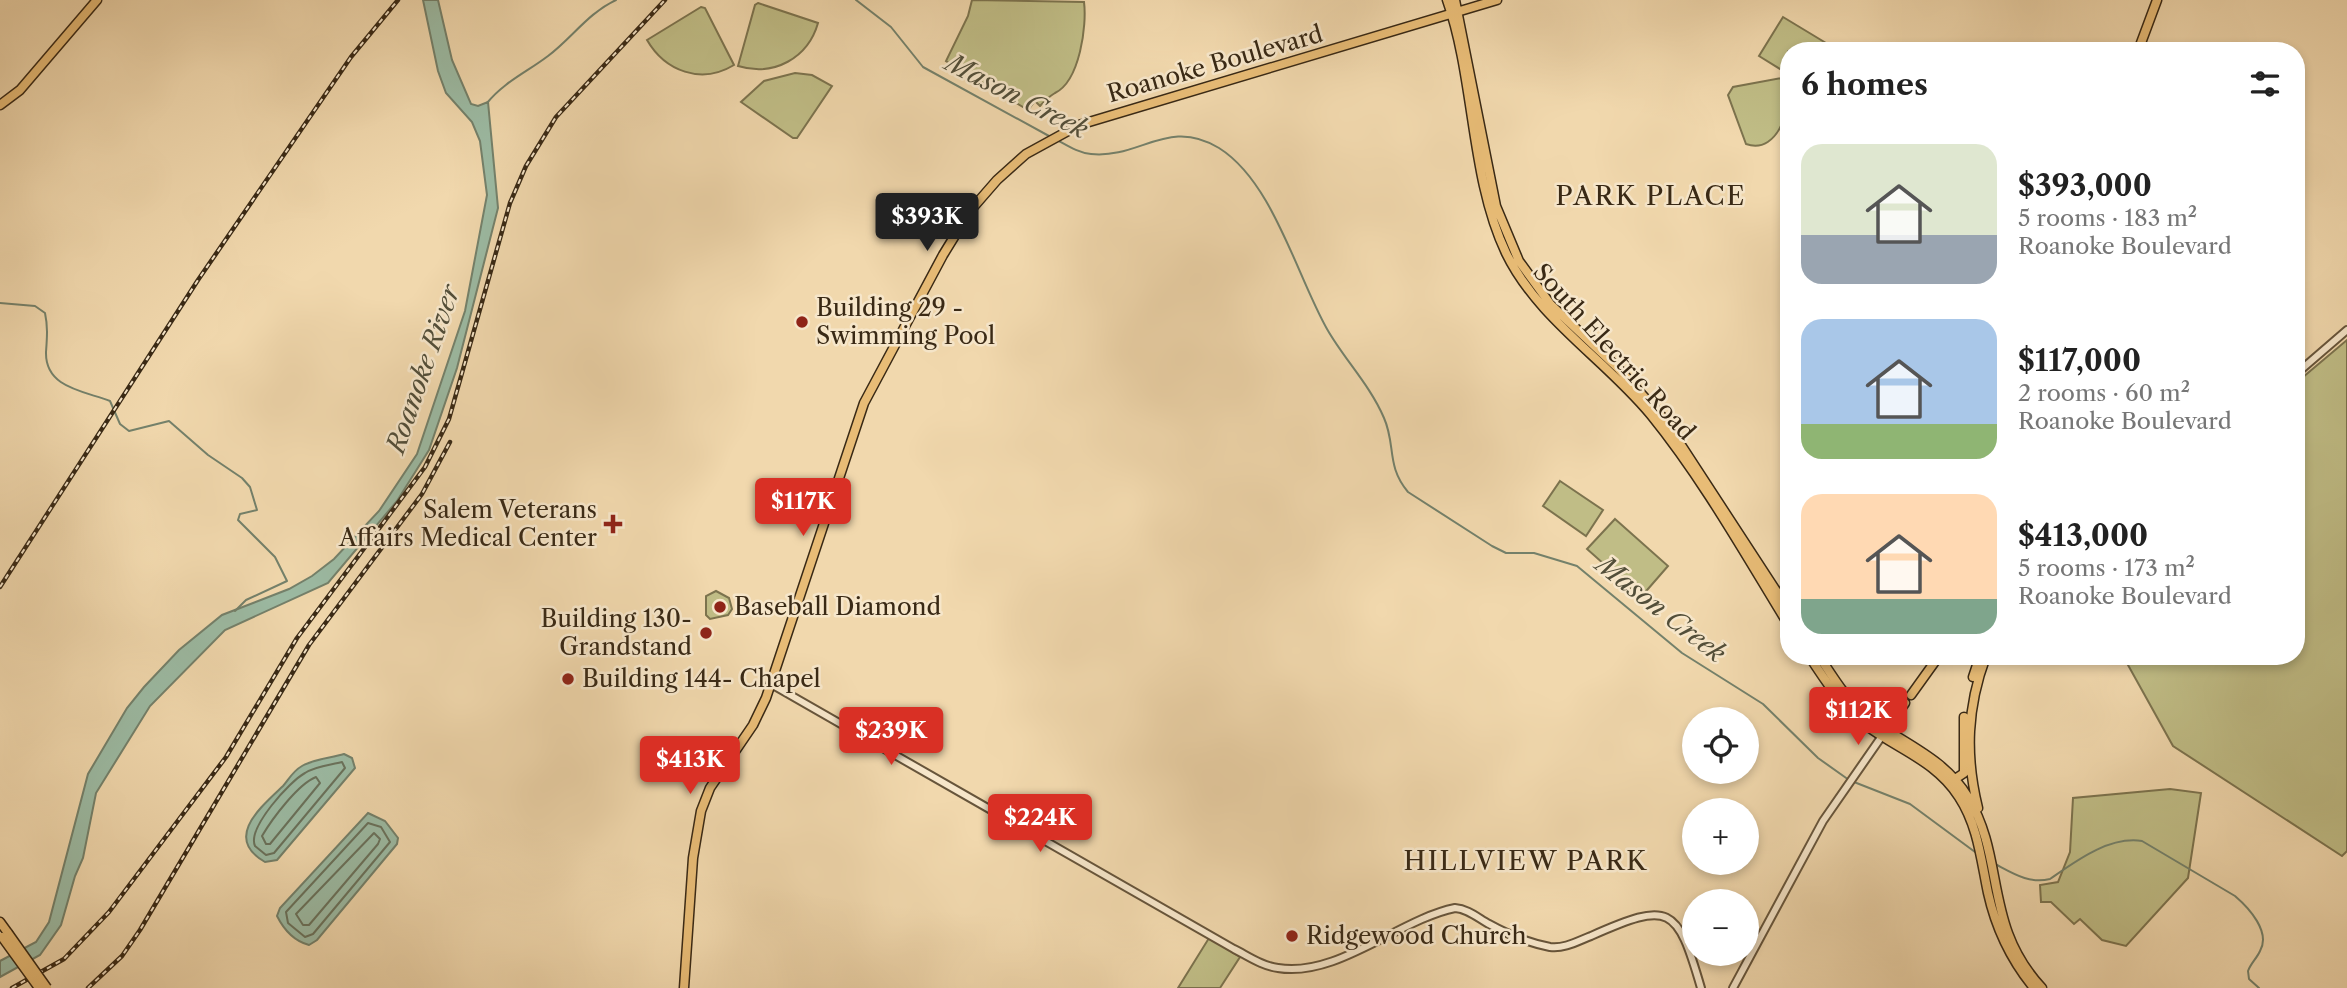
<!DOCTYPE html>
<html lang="en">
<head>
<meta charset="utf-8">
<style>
  :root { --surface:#fff; --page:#f2f2f2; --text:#222; --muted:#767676; --accent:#d93025 }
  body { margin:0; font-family:"Libre Caslon Text",serif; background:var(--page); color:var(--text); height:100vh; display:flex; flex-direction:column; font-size:26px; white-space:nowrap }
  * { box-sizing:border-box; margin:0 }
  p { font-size:23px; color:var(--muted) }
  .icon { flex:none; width:38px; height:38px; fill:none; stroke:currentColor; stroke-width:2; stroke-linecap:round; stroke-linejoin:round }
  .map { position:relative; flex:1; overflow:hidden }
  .drawer { position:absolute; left:1780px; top:42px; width:525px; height:623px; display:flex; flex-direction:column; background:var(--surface); border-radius:28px; box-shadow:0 4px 10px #0003 }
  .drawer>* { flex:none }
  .controls { position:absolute; left:1682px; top:707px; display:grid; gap:14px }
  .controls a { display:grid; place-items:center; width:77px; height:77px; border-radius:50%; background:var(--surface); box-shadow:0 4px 10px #0003; font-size:35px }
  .price { position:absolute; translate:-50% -60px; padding:0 16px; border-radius:7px; background:var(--accent); color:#fff; font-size:23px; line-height:46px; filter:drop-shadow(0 2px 4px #0008) }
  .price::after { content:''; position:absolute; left:50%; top:42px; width:21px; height:16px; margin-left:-10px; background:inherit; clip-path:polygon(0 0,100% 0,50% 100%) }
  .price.on { background:#222; color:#fff }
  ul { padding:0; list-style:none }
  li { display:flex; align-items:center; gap:21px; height:175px; padding:0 21px }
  li span { display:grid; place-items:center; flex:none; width:196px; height:140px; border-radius:21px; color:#555 }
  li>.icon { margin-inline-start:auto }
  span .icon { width:84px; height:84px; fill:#fffc; stroke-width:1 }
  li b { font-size:30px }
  h2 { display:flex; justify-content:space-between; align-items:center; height:84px; padding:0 21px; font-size:30px }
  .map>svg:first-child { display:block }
  .green { fill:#c0bd86; stroke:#7c734e; stroke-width:2 }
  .water { fill:#9cbba4; stroke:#74816b; stroke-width:2 }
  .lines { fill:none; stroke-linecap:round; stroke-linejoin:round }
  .shore { stroke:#6a725c; stroke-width:2 }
  .stream { stroke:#74816b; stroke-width:2 }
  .minor-casing { stroke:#67553b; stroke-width:10 }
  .major-casing { stroke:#392915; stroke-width:11 }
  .minor { stroke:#f6e6ca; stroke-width:6 }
  .major { stroke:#e8bc76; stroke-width:8 }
  .rail-casing { stroke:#392915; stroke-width:4.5 }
  .rail { stroke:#f6e6ca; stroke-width:2; stroke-dasharray:5; stroke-linecap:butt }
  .major-bridge-casing { stroke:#392915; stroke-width:11; stroke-linecap:butt }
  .major-bridge { stroke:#e8bc76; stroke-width:8 }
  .poi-dot { fill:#8f2418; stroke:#f6e6ca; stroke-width:2.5 }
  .labels { text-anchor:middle; stroke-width:5; stroke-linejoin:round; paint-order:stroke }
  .street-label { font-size:24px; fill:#392915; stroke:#f6e6ca }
  .poi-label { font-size:24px; fill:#392915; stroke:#f6e6ca; text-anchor:start }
  .water-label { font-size:26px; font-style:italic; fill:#524e39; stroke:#f6e6ca }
  .neighbourhood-label { font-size:26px; letter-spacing:2px; fill:#392915; stroke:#f6e6ca }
</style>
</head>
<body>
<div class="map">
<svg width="2347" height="988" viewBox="0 0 2347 988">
  <rect width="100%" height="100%" fill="#f1d8ad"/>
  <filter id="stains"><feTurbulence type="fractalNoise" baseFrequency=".00286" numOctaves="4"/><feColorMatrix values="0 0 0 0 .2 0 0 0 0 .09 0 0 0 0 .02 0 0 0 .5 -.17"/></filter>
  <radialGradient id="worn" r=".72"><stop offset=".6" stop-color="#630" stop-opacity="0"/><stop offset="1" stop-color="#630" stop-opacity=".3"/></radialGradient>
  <path class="green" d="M 972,0 L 1084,2 C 1087,25 1080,81 1055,93 C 1050,96 1046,99 1040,106 L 1035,101 L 1028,110 L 946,61 L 968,16 Z
    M 758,3 L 818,23 C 808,58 774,77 738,66 L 755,5 Z
    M 701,7 L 705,8 L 734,65 C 701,85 665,71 647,40 Z
    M 1783,17 L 1826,43 L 1821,51 L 1788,51 L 1788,74 L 1759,56 Z
    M 795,73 L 812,75 L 832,86 L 797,138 L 793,138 L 741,102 L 764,81 Z
    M 1787,77 C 1794,101 1780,156 1746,144 L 1728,95 L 1733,87 Z
    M 2347,340 L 2347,851 L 2342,856 L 2173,746 L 2123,656 L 2296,656 L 2296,383 Z
    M 1560,481 L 1603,510 L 1586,536 L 1543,506 Z
    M 1615,519 L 1668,566 L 1641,597 L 1587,549 Z
    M 716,591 L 729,598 L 732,609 L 728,615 L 710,619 L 706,615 L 706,596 Z
    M 2170,789 L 2201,793 L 2188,878 L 2126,946 L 2102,940 L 2080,919 L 2074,924 L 2051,902 L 2041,902 L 2040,885 L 2058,882 L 2070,852 L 2073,798 Z
    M 1209,938 L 1240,957 L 1220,988 L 1178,988 Z"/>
  <path class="water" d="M 423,0 L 438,0 L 452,60 L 471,104 L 478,106 L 488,102 L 498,208 L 457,368 L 429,450 L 397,501 L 328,583 L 225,630 L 150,706 L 96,793 L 83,858 L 75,876 L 61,925 L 40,955 L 0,977 L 0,961 L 36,942 L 49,922 L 88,774 L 127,708 L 144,687 L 179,650 L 222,615 L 289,589 L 312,576 L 334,559 L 379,511 L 417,454 L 465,311 L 487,195 L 480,141 L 472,122 L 446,93 L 438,71 Z
    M 344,754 L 352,758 L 355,768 L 277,860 L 265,862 C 223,838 261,807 283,786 C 289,779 293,771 302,766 C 314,759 331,758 344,754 Z
    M 368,813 L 385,821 L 398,838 L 397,844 L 317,940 L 309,945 C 294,941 284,930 277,916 L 280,908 Z"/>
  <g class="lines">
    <path class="shore" d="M 342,762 L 345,768 L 274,853 L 266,855 L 255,846 C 247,828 290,781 305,773 C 315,766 330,765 342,762 Z
      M 316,777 L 320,783 L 270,844 L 266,844 L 262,836 C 272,819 298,784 316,777 Z
      M 368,823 L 381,827 L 390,842 L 313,934 L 305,937 L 288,923 L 286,912 Z
      M 374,833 L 380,839 L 378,844 L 309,925 L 303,925 L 296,914 Z"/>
    <path class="stream" d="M 856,0 L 891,27 L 923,67 L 1049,136
      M 487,103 C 504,82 527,72 548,56 C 572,38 588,13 616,0
      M 1057,140 C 1068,146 1079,153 1091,154 C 1140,159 1168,117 1219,148 C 1273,182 1296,274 1327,329 C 1344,359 1370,385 1384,418 C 1396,445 1386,466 1408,492 L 1492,546 L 1506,553 L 1534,553 L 1577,566 L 1682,653 L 1763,704 L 1818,758 L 1849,780
      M 0,303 L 35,306 L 45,313 C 48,327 47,338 46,352 C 45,388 84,391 110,401 L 120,424 L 129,431 L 169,421 L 208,455 L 242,478 L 250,487 L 257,510 L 240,514 L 238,520 L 275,557 L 287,581 L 246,600 L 235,611
      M 1854,782 L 1910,804 L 1975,852
      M 1995,864 C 2014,874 2029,884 2050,879 C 2076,861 2109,836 2142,841 L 2235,896 C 2249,908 2271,932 2260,951 C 2257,958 2251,963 2248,971 L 2249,979 L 2259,988"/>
    <g class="minor-casing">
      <path id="minor" d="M 2296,374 L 2347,330
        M 771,684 L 1234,949 C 1248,956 1262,966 1278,968 C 1337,978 1400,919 1455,908 C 1468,909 1478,918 1489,924 C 1507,934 1529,943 1550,947 C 1564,949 1578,941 1591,936 C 1670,901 1677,905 1701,988
        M 1733,988 L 1823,821 L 1882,736"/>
    </g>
    <g class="major-casing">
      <path id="major" d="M 1447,0 C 1475,79 1470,178 1506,253 C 1538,319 1605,359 1651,415 C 1703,479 1745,554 1788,624
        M 1455,0 L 1496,206 L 1519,261 L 1551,305 L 1618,368 L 1664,419 L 1788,609
        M 2138,51 L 2157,0
        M 0,105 L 20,90 L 97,0
        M 1809,656 C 1826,681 1842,708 1867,726 C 1899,750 1936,761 1959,797 C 1978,826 1981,860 1988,893 C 1996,929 2011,960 2034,988
        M 1819,656 C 1833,677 1846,699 1865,715 C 1901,743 1943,756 1968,797 C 2006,860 1983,925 2042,988
        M 1973,677 L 1980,656
        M 1911,695 L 1939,656
        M 1884,733 L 1905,703
        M 1955,779 L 1964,773 L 1964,717
        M 1978,808 C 1965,755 1967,707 1986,656
        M 0,922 L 8,933
        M 684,988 L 693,858 L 701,811 L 710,788 L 753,725 L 766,698 L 864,403 L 943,255 L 970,211 L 997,180 L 1026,154 L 1079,125 L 1497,0"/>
    </g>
    <use href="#minor" class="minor"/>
    <use href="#major" class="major"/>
    <g class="rail-casing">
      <path id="rail" d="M 0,587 L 198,280 L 351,57 L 398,0
        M 12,988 L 64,959 L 109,912 L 226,757 L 297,638 L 425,467 L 449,419 L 510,203 L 526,166 L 556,117 L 665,0
        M 88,988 L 122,956 L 140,930 L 309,645 L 422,494 L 450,442"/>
    </g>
    <use href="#rail" class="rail"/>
    <g class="major-bridge-casing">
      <path id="major-bridge" d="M 8,933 L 47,988
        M 2,937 L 39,988"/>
    </g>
    <use href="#major-bridge" class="major-bridge"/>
  </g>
  <g class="poi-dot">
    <circle cx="802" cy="322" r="7"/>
    <path d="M609.5 513.5h7v7h7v7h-7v7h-7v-7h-7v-7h7z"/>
    <circle cx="720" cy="607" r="7"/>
    <circle cx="706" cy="633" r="7"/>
    <circle cx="568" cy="679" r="7"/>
    <circle cx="1292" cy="936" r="7"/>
  </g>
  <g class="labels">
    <g class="street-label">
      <text transform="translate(1215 64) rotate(-16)" y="8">Roanoke Boulevard</text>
      <text transform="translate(1614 352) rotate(48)" y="8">South Electric Road</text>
    </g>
    <g class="poi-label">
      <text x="816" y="316">Building 29 -<tspan x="816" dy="28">Swimming Pool</tspan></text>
      <text x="597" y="518" text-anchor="end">Salem Veterans<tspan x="597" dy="28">Affairs Medical Center</tspan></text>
      <text x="734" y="615">Baseball Diamond</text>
      <text x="692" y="627" text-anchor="end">Building 130-<tspan x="692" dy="28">Grandstand</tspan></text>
      <text x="582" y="687">Building 144- Chapel</text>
      <text x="1306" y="944">Ridgewood Church</text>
    </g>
    <g class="water-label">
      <text transform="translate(1017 96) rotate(27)" y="9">Mason Creek</text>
      <text transform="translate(423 369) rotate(-71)" y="9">Roanoke River</text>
      <text transform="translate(1661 609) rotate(38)" y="9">Mason Creek</text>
    </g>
    <g class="neighbourhood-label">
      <text x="1651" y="205">PARK PLACE</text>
      <text x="1526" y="870">HILLVIEW PARK</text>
    </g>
  </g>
  <rect width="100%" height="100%" filter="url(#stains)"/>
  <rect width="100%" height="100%" fill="url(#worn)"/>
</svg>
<div class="controls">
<a><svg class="icon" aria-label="locate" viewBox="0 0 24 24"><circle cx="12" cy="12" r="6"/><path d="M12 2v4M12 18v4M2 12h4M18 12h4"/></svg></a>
<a>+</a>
<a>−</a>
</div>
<b class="price on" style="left:927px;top:253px">$393K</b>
<b class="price" style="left:803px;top:538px">$117K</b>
<b class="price" style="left:1858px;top:747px">$112K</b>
<b class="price" style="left:891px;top:767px">$239K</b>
<b class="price" style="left:690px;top:796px">$413K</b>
<b class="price" style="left:1040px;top:854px">$224K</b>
<section class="drawer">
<h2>6 homes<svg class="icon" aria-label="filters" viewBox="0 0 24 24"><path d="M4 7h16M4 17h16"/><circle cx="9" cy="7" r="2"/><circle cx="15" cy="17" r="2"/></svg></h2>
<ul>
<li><span style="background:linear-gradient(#dfe7d0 65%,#9aa5b1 0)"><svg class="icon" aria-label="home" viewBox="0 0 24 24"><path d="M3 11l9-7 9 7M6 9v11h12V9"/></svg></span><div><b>$393,000</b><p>5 rooms · 183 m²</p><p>Roanoke Boulevard</p></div></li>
<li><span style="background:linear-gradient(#a9c7e8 75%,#8fb573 0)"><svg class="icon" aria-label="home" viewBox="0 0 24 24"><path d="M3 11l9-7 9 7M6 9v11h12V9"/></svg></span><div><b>$117,000</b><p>2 rooms · 60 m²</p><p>Roanoke Boulevard</p></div></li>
<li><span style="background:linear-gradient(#ffd9b3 75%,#7fa58c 0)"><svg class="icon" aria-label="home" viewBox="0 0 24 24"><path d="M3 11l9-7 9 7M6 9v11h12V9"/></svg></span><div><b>$413,000</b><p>5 rooms · 173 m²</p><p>Roanoke Boulevard</p></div></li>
</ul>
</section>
</div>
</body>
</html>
